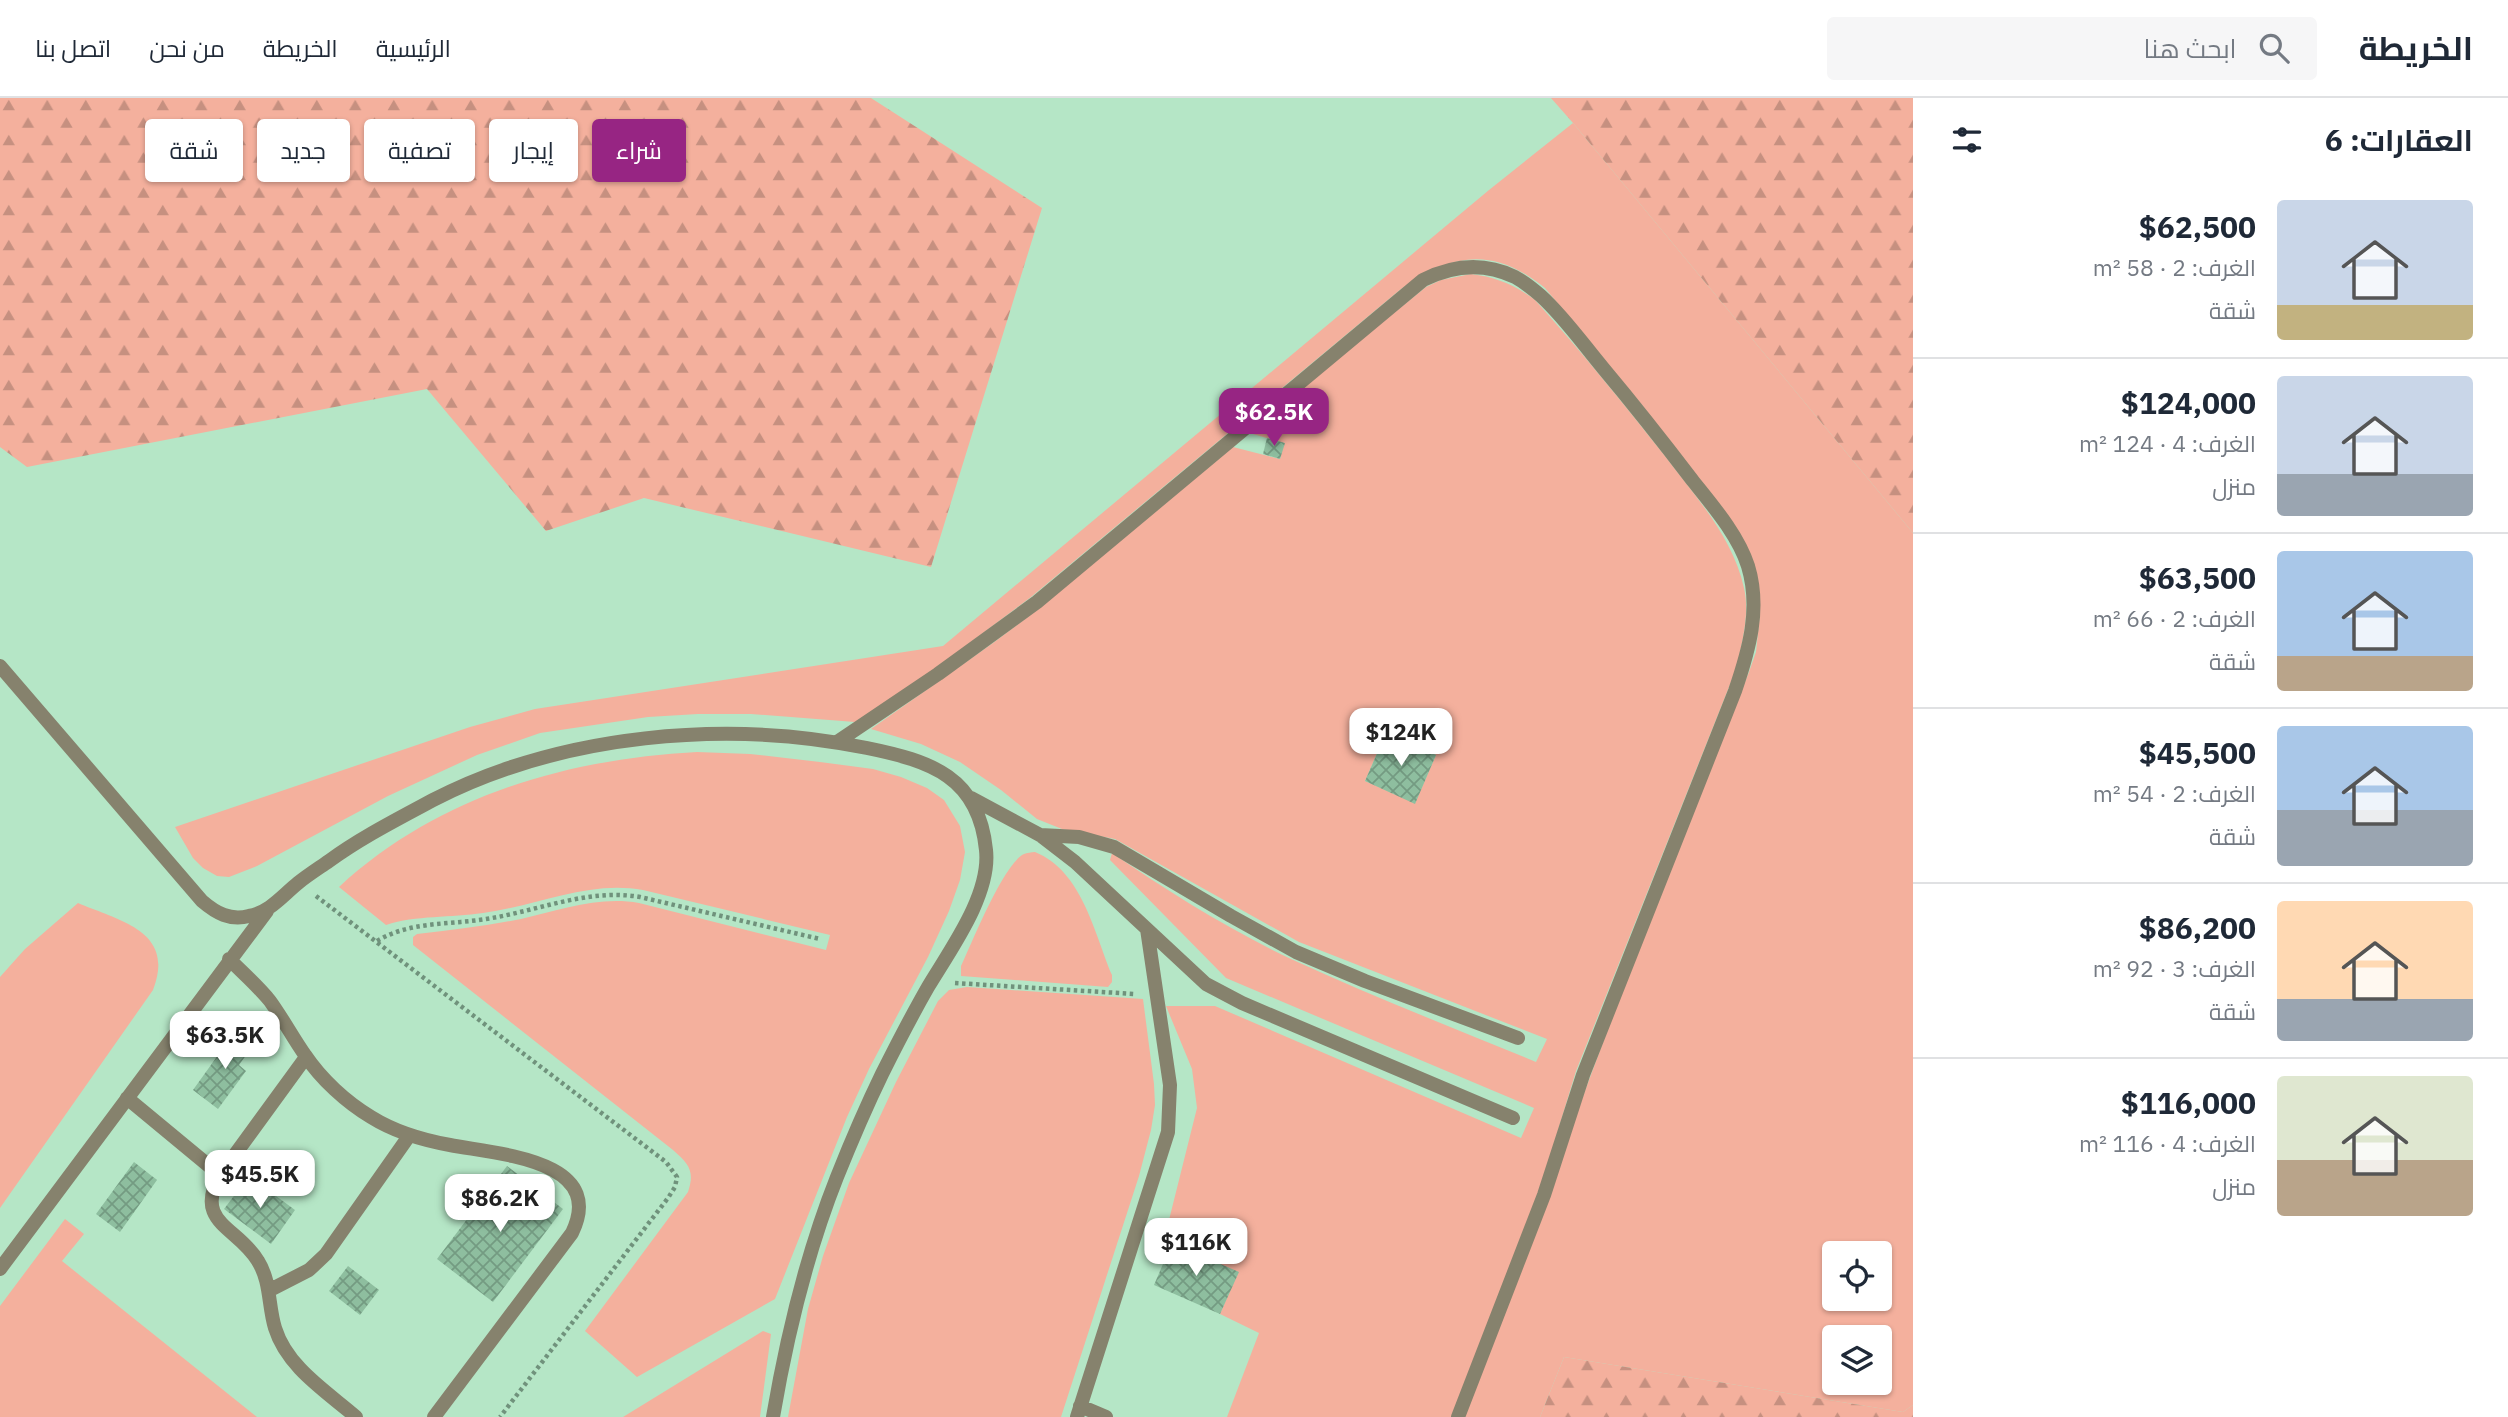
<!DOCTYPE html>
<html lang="ar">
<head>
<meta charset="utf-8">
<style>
  :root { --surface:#fff; --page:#f6f6f7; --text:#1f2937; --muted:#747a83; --line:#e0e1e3; --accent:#972583 }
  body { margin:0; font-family:"IBM Plex Sans",Cairo,sans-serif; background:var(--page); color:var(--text); direction:rtl; height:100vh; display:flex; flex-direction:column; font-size:26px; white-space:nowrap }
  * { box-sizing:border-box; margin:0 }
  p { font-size:23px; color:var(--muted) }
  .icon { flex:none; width:38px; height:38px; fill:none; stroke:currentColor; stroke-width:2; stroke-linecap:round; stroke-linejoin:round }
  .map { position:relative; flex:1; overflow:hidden; direction:ltr }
  .drawer { display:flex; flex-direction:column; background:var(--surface); width:595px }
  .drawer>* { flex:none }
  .hud { position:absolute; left:21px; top:21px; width:665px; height:63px; direction:rtl; display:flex; gap:14px }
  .controls { position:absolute; left:1822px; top:1143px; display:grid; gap:14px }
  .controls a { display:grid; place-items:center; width:70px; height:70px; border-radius:7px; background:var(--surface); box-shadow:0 2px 5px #0004; font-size:35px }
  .price { position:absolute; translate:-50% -60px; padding:0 16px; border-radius:14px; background:#fff; color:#222; font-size:23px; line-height:46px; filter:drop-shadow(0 2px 4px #0008) }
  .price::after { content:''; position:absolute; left:50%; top:42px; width:21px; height:16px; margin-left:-10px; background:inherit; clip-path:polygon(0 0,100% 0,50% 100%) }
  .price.active { background:var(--accent); color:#fff }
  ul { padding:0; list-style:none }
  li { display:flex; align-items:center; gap:21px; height:175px; padding:0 35px }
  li+li { border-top:2px solid var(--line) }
  li span { display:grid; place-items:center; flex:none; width:196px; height:140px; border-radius:7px; color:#555 }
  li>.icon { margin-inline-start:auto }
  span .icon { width:84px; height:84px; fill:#fffc; stroke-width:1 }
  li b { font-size:30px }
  h2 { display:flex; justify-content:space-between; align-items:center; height:84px; padding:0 35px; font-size:30px }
  .tag { padding:0 24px; border-radius:7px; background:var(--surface); box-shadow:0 2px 5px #0004; font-size:24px; line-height:63px }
  .tag.active { background:var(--accent); color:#fff }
  header { display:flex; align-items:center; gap:42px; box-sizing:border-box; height:98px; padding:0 35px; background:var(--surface); border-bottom:2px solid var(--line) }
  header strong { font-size:33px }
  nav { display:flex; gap:38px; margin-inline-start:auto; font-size:24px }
  .search { width:490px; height:63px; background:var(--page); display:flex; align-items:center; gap:18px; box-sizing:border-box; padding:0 24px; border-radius:7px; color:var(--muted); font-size:26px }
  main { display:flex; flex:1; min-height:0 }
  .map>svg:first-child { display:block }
  .green { fill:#f4b09d; fill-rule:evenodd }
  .forest { fill:url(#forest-firs) }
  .building { fill:url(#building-cross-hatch) }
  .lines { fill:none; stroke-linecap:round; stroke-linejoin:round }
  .path { stroke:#70927c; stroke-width:4.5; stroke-dasharray:3.5 3.5; stroke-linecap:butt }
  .lane { stroke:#86826d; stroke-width:14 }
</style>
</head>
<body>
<header>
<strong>الخريطة</strong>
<div class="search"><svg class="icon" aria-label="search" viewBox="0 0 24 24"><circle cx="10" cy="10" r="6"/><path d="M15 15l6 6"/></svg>ابحث هنا</div>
<nav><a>الرئيسية</a><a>الخريطة</a><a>من نحن</a><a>اتصل بنا</a></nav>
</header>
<main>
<section class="drawer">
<h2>العقارات: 6<svg class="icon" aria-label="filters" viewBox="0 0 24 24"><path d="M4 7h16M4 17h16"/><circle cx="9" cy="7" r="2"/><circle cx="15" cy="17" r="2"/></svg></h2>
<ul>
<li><span style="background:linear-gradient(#c9d6e8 75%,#c2b280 0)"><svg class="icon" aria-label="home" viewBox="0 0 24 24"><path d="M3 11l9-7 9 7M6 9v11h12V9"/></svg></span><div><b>$62,500</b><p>الغرف: 2 · 58 m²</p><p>شقة</p></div></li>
<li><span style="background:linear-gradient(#c9d6e8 70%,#9aa5b1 0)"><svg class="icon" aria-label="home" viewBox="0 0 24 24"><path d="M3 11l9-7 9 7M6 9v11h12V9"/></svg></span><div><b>$124,000</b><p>الغرف: 4 · 124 m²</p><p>منزل</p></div></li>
<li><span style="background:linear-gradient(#a9c7e8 75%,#b9a48a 0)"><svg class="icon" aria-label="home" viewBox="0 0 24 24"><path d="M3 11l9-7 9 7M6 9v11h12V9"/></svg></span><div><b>$63,500</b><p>الغرف: 2 · 66 m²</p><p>شقة</p></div></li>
<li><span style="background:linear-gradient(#a9c7e8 60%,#9aa5b1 0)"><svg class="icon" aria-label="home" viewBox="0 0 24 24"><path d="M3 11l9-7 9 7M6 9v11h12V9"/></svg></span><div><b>$45,500</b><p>الغرف: 2 · 54 m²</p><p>شقة</p></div></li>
<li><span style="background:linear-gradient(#ffd9b3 70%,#9aa5b1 0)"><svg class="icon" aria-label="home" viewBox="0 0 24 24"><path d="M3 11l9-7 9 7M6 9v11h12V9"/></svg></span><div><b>$86,200</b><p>الغرف: 3 · 92 m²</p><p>شقة</p></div></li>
<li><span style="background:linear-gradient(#dfe7d0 60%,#b9a48a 0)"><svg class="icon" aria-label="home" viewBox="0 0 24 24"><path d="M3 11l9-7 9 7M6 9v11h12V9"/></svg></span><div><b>$116,000</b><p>الغرف: 4 · 116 m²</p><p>منزل</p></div></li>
</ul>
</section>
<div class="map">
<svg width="1913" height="1319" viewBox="0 0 1913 1319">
  <defs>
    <pattern id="forest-firs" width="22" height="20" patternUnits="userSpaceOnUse" patternTransform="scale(1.75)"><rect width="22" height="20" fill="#f4b09d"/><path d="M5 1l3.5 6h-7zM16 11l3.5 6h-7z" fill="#c69080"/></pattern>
    <pattern id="building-cross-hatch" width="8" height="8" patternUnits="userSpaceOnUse" patternTransform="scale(1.75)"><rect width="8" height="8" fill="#8ebe9f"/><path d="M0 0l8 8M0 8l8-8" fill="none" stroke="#749b82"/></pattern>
  </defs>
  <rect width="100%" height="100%" fill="#b5e6c6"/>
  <path class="green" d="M 1573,25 L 1913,435 L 1913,1307 L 1903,1314 L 1564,1259 L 1540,1319 L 1464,1319 L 1615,912 L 1749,574 L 1756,554 L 1760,516 L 1754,466 L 1646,312 L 1545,190 C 1493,148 1453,155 1401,191 L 1031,499 L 934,572 L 855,624 L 751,616 L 698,616 L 648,619 L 540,635 L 477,657 L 388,698 L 257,768 L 229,779 L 217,778 L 203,770 L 193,760 L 175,729 L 470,629 L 535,611 L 943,548 L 1489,92 ZM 1834,1155 L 1880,1155 L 1880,1200 L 1834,1200 ZM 1834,1239 L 1880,1239 L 1880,1284 L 1834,1284 Z
    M 1471,176 C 1496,179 1515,187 1535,202 C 1580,252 1623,305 1665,358 C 1695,398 1733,439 1744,490 C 1750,516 1742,543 1737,569 L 1576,973 L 1539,1095 L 1453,1319 L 1227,1319 L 1259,1235 L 1220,1216 L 1238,1174 L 1164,1142 L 1197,1010 L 1192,971 L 1166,908 L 1215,908 L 1521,1040 L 1534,1010 L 1226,880 L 1110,762 L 1112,755 C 1169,794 1228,831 1291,861 C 1371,898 1454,930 1536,964 L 1547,941 L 1299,844 L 1115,741 L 1062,731 L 1037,721 L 1001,692 L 960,664 L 921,646 L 871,631 L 993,545 L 1041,509 L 1233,349 L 1280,361 L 1284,345 L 1246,334 L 1426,189 L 1441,182 ZM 1386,635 L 1436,657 L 1415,705 L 1365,683 Z
    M 697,654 L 750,656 L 820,664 L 873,671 L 901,679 L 927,690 L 944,702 L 960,728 L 965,754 L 960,782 L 949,813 L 928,859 L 869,971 L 847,1019 L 775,1201 L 637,1279 L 585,1233 L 688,1094 C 695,1073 689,1066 673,1052 L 413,847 L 413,839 L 417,836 C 452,832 486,828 521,821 C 561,812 598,798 639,805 L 826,852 L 830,837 L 643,792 C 588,782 537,808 483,815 C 451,820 416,817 386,827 L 339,789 C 438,698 566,661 697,654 Z
    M 1035,754 C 1082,773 1094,834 1112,877 L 1112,884 L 1108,889 L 961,878 L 961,868 C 972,845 1003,766 1024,756 C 1027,755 1031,754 1035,754 Z
    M 78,805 C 120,823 176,833 153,892 L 0,1110 L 0,879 L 25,851 Z
    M 967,889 L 1143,901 L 1154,986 L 1155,1007 L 1151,1032 L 1139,1078 L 1061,1319 L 788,1319 L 808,1211 L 823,1158 L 849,1085 L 896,984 L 938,903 L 949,892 Z
    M 65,1121 L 84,1136 L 62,1163 L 257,1319 L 0,1319 L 0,1208 Z
    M 763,1233 L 771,1236 L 760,1319 L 623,1319 Z"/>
  <path class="forest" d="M 0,0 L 871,0 L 1042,110 L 931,469 L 644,400 L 546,433 L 427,291 L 27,369 L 0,349 Z
    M 1551,0 L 1913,0 L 1913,435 L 1573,25 Z
    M 1564,1259 L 1903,1314 L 1913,1307 L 1913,1319 L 1540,1319 Z"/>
  <path class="building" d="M 1267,340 L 1285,345 L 1280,361 L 1263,356 Z
    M 1386,635 L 1436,657 L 1415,706 L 1365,683 Z
    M 236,932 L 254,946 L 239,967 L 246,973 L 218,1011 L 193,992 Z
    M 134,1064 L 157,1082 L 120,1134 L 96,1116 Z
    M 507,1068 L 563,1111 L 493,1204 L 437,1161 Z
    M 249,1078 L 295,1112 L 271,1146 L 224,1111 Z
    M 1172,1145 L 1239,1174 L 1220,1216 L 1154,1187 Z
    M 348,1168 L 379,1192 L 360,1217 L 329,1193 Z"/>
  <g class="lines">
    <path class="path" d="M 316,798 L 666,1064 L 677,1079 L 675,1089 L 668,1100 L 500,1319
      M 377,843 C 410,823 449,827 486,821 C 538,813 588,790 640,799 L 820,841
      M 955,885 L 1135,896"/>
    <path class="lane" d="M 0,568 L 202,803 C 216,815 230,823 249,818 C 270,814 282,798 298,785 C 308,777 319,770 329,763 C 362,739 398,721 433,702 C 561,636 726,621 867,650 C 931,663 979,679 986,752 C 991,797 950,852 928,889 C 912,917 897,946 882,976 C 866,1009 851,1044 837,1079 C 806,1157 787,1237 773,1319
      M 837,644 L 938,576 L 1037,504 L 1423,182 C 1453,167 1484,164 1515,179 C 1524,184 1533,191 1541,198 C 1564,219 1583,246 1603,270 C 1634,307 1664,345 1693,383 C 1713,408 1738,437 1748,468 C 1761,511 1749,552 1735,593 L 1583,977 L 1544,1097 L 1458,1319
      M 971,700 L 1040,737 L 1075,764 L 1206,886 L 1242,905 L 1513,1020
      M 1040,737 L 1079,739 L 1114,749 L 1231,818 L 1296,854 L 1365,883 L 1518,940
      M 229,861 C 243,875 258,888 270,903 C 283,921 293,940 305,957 C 321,981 346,1004 371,1019 C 395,1034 422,1042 450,1047 C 495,1056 608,1061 572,1135 L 434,1319
      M 306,959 L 220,1077 C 193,1125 238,1129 258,1163 C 271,1184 268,1207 275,1230 C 287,1269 326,1293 356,1319
      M 127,1000 L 220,1077
      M 0,1171 L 267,813
      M 270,1192 L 309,1172 L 326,1156 L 409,1038
      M 1080,1308 L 1106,1319
      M 1077,1319 L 1168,1034 L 1170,987 L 1147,831"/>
  </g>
</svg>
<div class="controls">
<a><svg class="icon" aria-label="locate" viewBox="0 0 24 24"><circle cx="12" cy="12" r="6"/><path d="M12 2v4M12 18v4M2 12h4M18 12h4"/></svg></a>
<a><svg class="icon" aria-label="layers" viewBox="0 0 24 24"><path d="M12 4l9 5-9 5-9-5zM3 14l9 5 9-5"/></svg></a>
</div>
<b class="price active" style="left:1274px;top:350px">$62.5K</b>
<b class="price" style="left:1401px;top:670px">$124K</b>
<b class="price" style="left:225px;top:973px">$63.5K</b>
<b class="price" style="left:260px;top:1112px">$45.5K</b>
<b class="price" style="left:500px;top:1136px">$86.2K</b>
<b class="price" style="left:1196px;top:1180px">$116K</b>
<div class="hud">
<a class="tag active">شراء</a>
<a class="tag">إيجار</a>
<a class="tag">تصفية</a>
<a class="tag">جديد</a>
<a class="tag">شقة</a>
</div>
</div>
</main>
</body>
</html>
